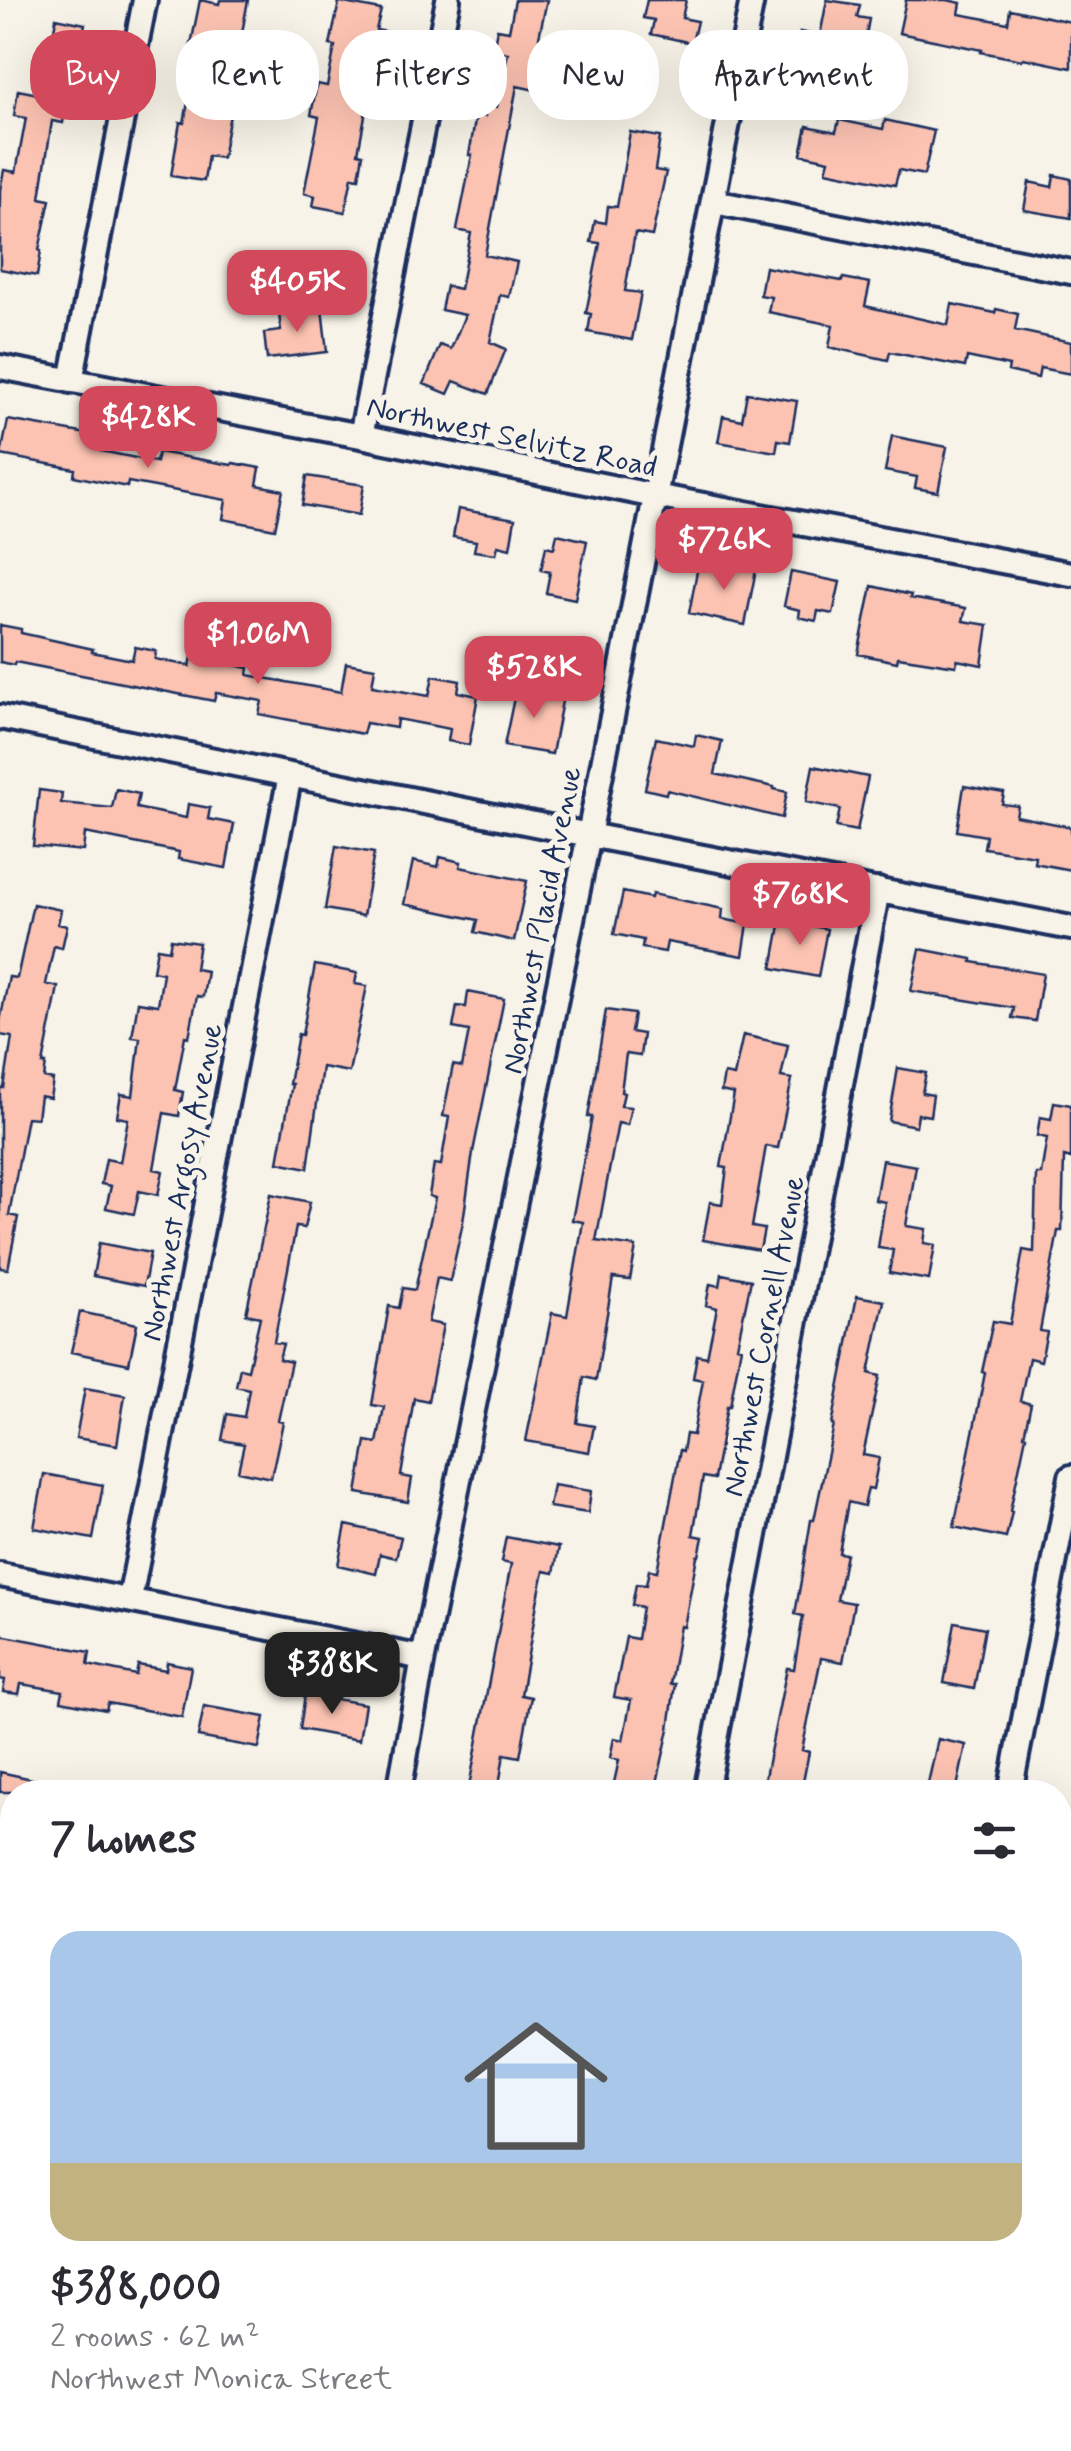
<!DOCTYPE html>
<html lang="en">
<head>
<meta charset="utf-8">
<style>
  :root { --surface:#fff; --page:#f2f2f3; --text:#2b2b33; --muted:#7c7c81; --accent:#d1495b }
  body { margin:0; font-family:Mynerve,sans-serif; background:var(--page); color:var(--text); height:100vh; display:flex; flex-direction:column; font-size:38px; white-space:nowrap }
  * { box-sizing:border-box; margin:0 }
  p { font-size:32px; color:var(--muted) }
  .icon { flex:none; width:55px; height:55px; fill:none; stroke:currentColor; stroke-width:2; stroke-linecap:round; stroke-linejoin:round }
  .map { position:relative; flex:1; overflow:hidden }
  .side { position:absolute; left:0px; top:1780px; width:1072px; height:672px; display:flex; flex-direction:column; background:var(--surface); border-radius:40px 40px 0 0; box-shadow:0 10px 40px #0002 }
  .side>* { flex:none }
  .guide { position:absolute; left:30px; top:30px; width:1012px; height:90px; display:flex; gap:20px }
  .price { position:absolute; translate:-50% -85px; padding:0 22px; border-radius:20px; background:var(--accent); color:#fff; font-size:32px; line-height:65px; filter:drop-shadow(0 2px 5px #0008) }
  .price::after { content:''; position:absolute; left:50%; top:60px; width:30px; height:22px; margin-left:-15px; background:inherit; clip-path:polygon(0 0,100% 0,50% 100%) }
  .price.selected { background:#222; color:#fff }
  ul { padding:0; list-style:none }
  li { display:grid; align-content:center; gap:20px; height:530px; padding:0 50px }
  li span { display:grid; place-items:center; height:310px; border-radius:30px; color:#555 }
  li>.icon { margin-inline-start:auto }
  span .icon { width:180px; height:180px; fill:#fffc; stroke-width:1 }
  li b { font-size:42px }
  h2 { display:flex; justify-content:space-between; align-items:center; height:120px; padding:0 50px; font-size:42px }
  .tag { padding:0 35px; border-radius:40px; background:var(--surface); box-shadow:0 10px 40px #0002; font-size:35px; line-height:90px }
  .tag.selected { background:var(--accent); color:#fff }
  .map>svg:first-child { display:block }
  .building { fill:#fcc3b2; stroke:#1b2f5e; stroke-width:2.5 }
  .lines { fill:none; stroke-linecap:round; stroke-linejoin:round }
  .minor-casing { stroke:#1b2f5e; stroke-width:30 }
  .minor { stroke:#f7f3e8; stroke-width:22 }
  .labels { text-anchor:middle; stroke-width:10; stroke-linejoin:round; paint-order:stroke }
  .street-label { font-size:30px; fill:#1b2f5e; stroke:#f7f3e8 }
</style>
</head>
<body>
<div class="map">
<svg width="1071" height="2451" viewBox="0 0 1071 2451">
  <rect width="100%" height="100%" fill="#f7f3e8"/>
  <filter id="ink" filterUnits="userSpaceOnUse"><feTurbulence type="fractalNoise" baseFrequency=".01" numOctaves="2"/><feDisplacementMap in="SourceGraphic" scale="20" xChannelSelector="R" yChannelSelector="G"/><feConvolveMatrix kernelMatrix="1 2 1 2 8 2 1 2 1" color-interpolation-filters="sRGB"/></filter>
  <g filter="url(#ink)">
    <path class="building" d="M 200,0 L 219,4 L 220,0 L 248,0 L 238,55 L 241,55 L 222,158 L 208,156 L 204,181 L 171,176 L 180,122 L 184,123 L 194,71 L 186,69 Z
      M 515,0 L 547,0 L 539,37 L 546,39 L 535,90 L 517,86 L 485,255 L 517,262 L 509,297 L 500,295 L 490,342 L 506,349 L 488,394 L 454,381 L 448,394 L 424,384 L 440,345 L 451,349 L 465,315 L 441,310 L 446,286 L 460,289 L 471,233 L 457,230 L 472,155 L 469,155 L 476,115 L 485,116 L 486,105 L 497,107 L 508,53 L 493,50 L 497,29 L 509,31 Z
      M 647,0 L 686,0 L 682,18 L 697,21 L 692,43 L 651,34 L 654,20 L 643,18 Z
      M 827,0 L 860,5 L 857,17 L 869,19 L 860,68 L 795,56 L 800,32 L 820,36 Z
      M 906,0 L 947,0 L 961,3 L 959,14 L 1008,23 L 1010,9 L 1071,22 L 1071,68 L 1023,58 L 1022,60 L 981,52 L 982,50 L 899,33 Z
      M 339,2 L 381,10 L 376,30 L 387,32 L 382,56 L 366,52 L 357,103 L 367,105 L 358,153 L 363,154 L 359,178 L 352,177 L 345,212 L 313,206 L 315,196 L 304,193 L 319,117 L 311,115 L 317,84 L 327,86 L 335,46 L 330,45 Z
      M 56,18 L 85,24 L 75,77 L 71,76 L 63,123 L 52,121 L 40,198 L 50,200 L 39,250 L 41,251 L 37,276 L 0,269 L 0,190 L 4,170 L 16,172 L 26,118 L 14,116 L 18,90 L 43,95 Z
      M 839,120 L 883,129 L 885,120 L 934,131 L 924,175 L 899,170 L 895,185 L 826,171 L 829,160 L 801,154 L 807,126 L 836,132 Z
      M 630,132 L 660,137 L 655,170 L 666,172 L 652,236 L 635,233 L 625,291 L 641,293 L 632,340 L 588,332 L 591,314 L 586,313 L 600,243 L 591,242 L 595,221 L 606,223 L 608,206 L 617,207 Z
      M 1054,175 L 1071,179 L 1071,218 L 1024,210 L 1029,182 L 1052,187 Z
      M 765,267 L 842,281 L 843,278 L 870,283 L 865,306 L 948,325 L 952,304 L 995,313 L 996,309 L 1018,314 L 1015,330 L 1071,342 L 1071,374 L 1040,368 L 1038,378 L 1008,371 L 1009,366 L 967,357 L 965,367 L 890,352 L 888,360 L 829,347 L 833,325 L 768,312 L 771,297 L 760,295 Z
      M 322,308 L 327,352 L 267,359 L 264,333 L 281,331 L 279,313 Z
      M 747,393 L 797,401 L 790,442 L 778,440 L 776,452 L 718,442 L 723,416 L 742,420 Z
      M 8,420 L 104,437 L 101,451 L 156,462 L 158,452 L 232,465 L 233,463 L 260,468 L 257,485 L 283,490 L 275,529 L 223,519 L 226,500 L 128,482 L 127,487 L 74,476 L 75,469 L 1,455 Z
      M 892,436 L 947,447 L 938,492 L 915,488 L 917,477 L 885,471 Z
      M 307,476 L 364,485 L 359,515 L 302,505 Z
      M 458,509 L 515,519 L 510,548 L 498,545 L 496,554 L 474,551 L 476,541 L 453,537 Z
      M 557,534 L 587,541 L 575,599 L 546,593 L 550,572 L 541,570 L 546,546 L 554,548 Z
      M 733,560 L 757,565 L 745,625 L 689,613 L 698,566 L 731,572 Z
      M 791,572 L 840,582 L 833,614 L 818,611 L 816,621 L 799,617 L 800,610 L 784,606 Z
      M 872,586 L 911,595 L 910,598 L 966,608 L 963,621 L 988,625 L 982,665 L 957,660 L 956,666 L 898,657 L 897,662 L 858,654 Z
      M 0,625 L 21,629 L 21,633 L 93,649 L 92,652 L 132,660 L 135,647 L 156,651 L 155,659 L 190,666 L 192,657 L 212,660 L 213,650 L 235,653 L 233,665 L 249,668 L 248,675 L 341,692 L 346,663 L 375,668 L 372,686 L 429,696 L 433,676 L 460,681 L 458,692 L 478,696 L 469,745 L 448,741 L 450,729 L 397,719 L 396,728 L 366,723 L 363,734 L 259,714 L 262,701 L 216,693 L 214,701 L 15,662 L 14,665 L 0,662 Z
      M 516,688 L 563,696 L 552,754 L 504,746 Z
      M 696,735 L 722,741 L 715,774 L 774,787 L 774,789 L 787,792 L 782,818 L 667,790 L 666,794 L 645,789 L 656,738 L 694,746 Z
      M 813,766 L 868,777 L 857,831 L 836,827 L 840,809 L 806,802 Z
      M 964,786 L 1004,793 L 1002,804 L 1018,806 L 1016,816 L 1071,827 L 1071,870 L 1034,863 L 1035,856 L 984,848 L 986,836 L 957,831 Z
      M 116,789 L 139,794 L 136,808 L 186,818 L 188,804 L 210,808 L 208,819 L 234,824 L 226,868 L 178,859 L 179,852 L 85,833 L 83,851 L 33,846 L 39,790 L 62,793 L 61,803 L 112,808 Z
      M 336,846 L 374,853 L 363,916 L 325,909 Z
      M 440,857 L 461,862 L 460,867 L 527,881 L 514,941 L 475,932 L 478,920 L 404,904 L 413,861 L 438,867 Z
      M 623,892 L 651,898 L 652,894 L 723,909 L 722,919 L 748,924 L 743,956 L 667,942 L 665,952 L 642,948 L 643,940 L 614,934 Z
      M 33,904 L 61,910 L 58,924 L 67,926 L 62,948 L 54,946 L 46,984 L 58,987 L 43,1064 L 46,1064 L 44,1078 L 53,1080 L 50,1098 L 40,1096 L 37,1118 L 27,1117 L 9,1215 L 18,1217 L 8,1269 L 0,1268 L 0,1088 L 4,1088 L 12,1037 L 0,1035 L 0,1021 L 9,977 L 17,978 Z
      M 781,920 L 827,929 L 818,977 L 772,968 Z
      M 171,939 L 199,943 L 195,969 L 207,971 L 203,997 L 197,996 L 189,1037 L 185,1036 L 175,1090 L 183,1092 L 179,1116 L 164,1113 L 154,1169 L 163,1171 L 158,1195 L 139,1191 L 134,1214 L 106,1208 L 111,1186 L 101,1184 L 106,1159 L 120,1162 L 128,1119 L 117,1117 L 121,1094 L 133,1096 L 140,1038 L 132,1037 L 138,1002 L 158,1005 L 163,973 L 153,971 L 157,948 L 169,950 Z
      M 920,949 L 972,959 L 972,962 L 1043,974 L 1035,1021 L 1012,1018 L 1014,1008 L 911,991 Z
      M 315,965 L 357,973 L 355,984 L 367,986 L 349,1072 L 322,1067 L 308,1168 L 278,1162 L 292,1084 L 289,1084 L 298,1034 L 302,1035 Z
      M 468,992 L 504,999 L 473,1152 L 463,1222 L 450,1281 L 437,1278 L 428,1322 L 443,1325 L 428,1401 L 414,1398 L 401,1476 L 412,1478 L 408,1502 L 357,1493 L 366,1441 L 377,1443 L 384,1407 L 372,1405 L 389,1306 L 399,1308 L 403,1288 L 415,1290 L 435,1198 L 429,1196 L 434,1164 L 441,1165 L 449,1117 L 443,1116 L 453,1065 L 462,1067 L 469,1031 L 453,1028 L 457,1006 L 466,1007 Z
      M 606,1010 L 634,1014 L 631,1032 L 643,1034 L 640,1056 L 626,1054 L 621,1092 L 624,1093 L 621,1106 L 631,1107 L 627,1125 L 618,1123 L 596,1241 L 636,1247 L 630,1280 L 613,1278 L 596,1380 L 584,1377 L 577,1423 L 594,1426 L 589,1452 L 526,1441 L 552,1313 L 567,1316 L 583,1222 L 572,1220 L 592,1117 L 588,1117 Z
      M 743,1035 L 788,1045 L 781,1077 L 792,1079 L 778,1148 L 766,1146 L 752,1227 L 764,1229 L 760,1250 L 703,1240 L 710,1202 L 722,1204 L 727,1168 L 721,1167 L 734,1094 L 721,1091 L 724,1074 L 734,1076 Z
      M 898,1068 L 926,1073 L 922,1093 L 933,1095 L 930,1116 L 918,1114 L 916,1126 L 889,1121 Z
      M 1054,1102 L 1071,1105 L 1071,1159 L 1064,1157 L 1062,1231 L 1058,1231 L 1040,1331 L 1047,1332 L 1041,1361 L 1029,1358 L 1020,1401 L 1031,1404 L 1024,1435 L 1026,1436 L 1010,1511 L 1012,1512 L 1006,1538 L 954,1527 L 985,1373 L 982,1372 L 993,1321 L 1010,1324 L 1023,1250 L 1034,1252 L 1036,1174 L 1041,1174 L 1047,1138 L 1037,1136 L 1040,1117 L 1051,1119 Z
      M 882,1160 L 916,1166 L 906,1226 L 926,1229 L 924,1243 L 935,1245 L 929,1280 L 889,1273 L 893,1250 L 878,1248 L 885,1202 L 875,1200 Z
      M 271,1194 L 310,1202 L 304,1228 L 296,1227 L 274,1342 L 283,1344 L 279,1359 L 291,1362 L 278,1421 L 283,1422 L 271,1478 L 238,1471 L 244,1444 L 222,1440 L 227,1414 L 244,1417 L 249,1389 L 236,1386 L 240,1368 L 248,1370 L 260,1317 L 246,1314 Z
      M 99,1243 L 150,1253 L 144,1286 L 93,1276 Z
      M 722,1274 L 751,1280 L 737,1346 L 741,1347 L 730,1406 L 727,1406 L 714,1479 L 703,1477 L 693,1535 L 703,1537 L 699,1556 L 697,1556 L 684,1627 L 680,1626 L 670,1684 L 675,1684 L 669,1729 L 655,1792 L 612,1792 L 619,1760 L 610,1758 L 614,1738 L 623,1740 L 631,1700 L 614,1697 L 626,1637 L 637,1639 L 642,1607 L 632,1605 L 636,1584 L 646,1585 L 649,1570 L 657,1571 L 680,1450 L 683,1451 L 686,1434 L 693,1435 L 696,1418 L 703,1380 L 693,1378 L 697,1355 L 707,1357 L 717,1308 L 706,1305 L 710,1284 L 720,1286 Z
      M 857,1296 L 884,1301 L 869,1373 L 880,1376 L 863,1455 L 879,1458 L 873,1489 L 868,1488 L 864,1506 L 848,1502 L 839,1553 L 846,1554 L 837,1600 L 854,1603 L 843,1662 L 821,1658 L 802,1750 L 809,1752 L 801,1792 L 762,1792 L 787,1668 L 794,1669 L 803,1616 L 795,1614 L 802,1575 L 811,1520 L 814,1520 L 834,1425 L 832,1425 Z
      M 80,1312 L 137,1324 L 129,1364 L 71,1352 Z
      M 85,1388 L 125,1395 L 117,1445 L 76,1438 Z
      M 44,1474 L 103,1485 L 93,1539 L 34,1528 Z
      M 553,1485 L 591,1491 L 588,1513 L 549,1507 Z
      M 346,1525 L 401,1537 L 396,1558 L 380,1554 L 376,1574 L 338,1565 Z
      M 506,1537 L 559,1547 L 554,1573 L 544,1571 L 537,1603 L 521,1695 L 531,1697 L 520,1757 L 504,1754 L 498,1792 L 468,1792 L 511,1564 L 501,1562 Z
      M 955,1622 L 985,1628 L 974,1689 L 944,1683 Z
      M 0,1635 L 90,1652 L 88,1665 L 136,1675 L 138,1665 L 166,1670 L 167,1662 L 191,1667 L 182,1717 L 108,1703 L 106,1710 L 61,1701 L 63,1691 L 21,1684 L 19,1694 L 3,1692 L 5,1680 L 0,1679 Z
      M 305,1694 L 365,1704 L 359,1740 L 300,1729 Z
      M 204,1706 L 265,1717 L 259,1748 L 198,1737 Z
      M 938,1739 L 966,1745 L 956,1792 L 926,1792 Z
      M 0,1772 L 60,1785 L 60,1792 L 0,1792 Z"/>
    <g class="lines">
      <g class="minor-casing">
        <path id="minor" d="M 714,202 L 1071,272
          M 0,367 L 361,436 L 655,496 L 1071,574
          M 71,381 L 145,0
          M 361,436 L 448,0
          M 0,717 L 589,835 L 1071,928
          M 0,1575 L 423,1658
          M 130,1599 L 290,775
          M 399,1792 L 423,1658 L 589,835 L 752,0
          M 706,1792 L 878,890
          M 1010,1792 L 1071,1477
          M 0,1884 L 12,1886
          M 1060,2083 L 1071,2085
          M 0,2191 L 12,2193
          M 270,2451 L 272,2440
          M 578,2451 L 581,2440
          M 882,2451 L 885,2440"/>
      </g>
      <use href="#minor" class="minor"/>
    </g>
  </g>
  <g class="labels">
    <g class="street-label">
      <text transform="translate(512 436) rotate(12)" y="10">Northwest Selvitz Road</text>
      <text transform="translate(541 920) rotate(-79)" y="10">Northwest Placid Avenue</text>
      <text transform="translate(181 1182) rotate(-79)" y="10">Northwest Argosy Avenue</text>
      <text transform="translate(763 1336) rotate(-79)" y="10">Northwest Cornell Avenue</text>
    </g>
  </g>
</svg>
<b class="price" style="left:297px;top:335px">$405K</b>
<b class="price" style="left:148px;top:471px">$428K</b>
<b class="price" style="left:724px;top:593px">$726K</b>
<b class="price" style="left:258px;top:687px">$1.06M</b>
<b class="price" style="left:534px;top:721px">$528K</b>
<b class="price" style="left:800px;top:948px">$768K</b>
<b class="price selected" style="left:332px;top:1717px">$388K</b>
<div class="guide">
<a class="tag selected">Buy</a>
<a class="tag">Rent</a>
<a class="tag">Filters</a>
<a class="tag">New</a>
<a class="tag">Apartment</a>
</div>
<section class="side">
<h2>7 homes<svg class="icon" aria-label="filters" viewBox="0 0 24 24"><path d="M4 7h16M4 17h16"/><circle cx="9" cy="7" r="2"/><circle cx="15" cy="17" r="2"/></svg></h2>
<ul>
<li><span style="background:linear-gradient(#a9c7e8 75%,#c2b280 0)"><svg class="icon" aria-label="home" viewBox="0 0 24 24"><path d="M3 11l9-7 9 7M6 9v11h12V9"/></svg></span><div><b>$388,000</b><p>2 rooms · 62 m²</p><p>Northwest Monica Street</p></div></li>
</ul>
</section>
</div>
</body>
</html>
